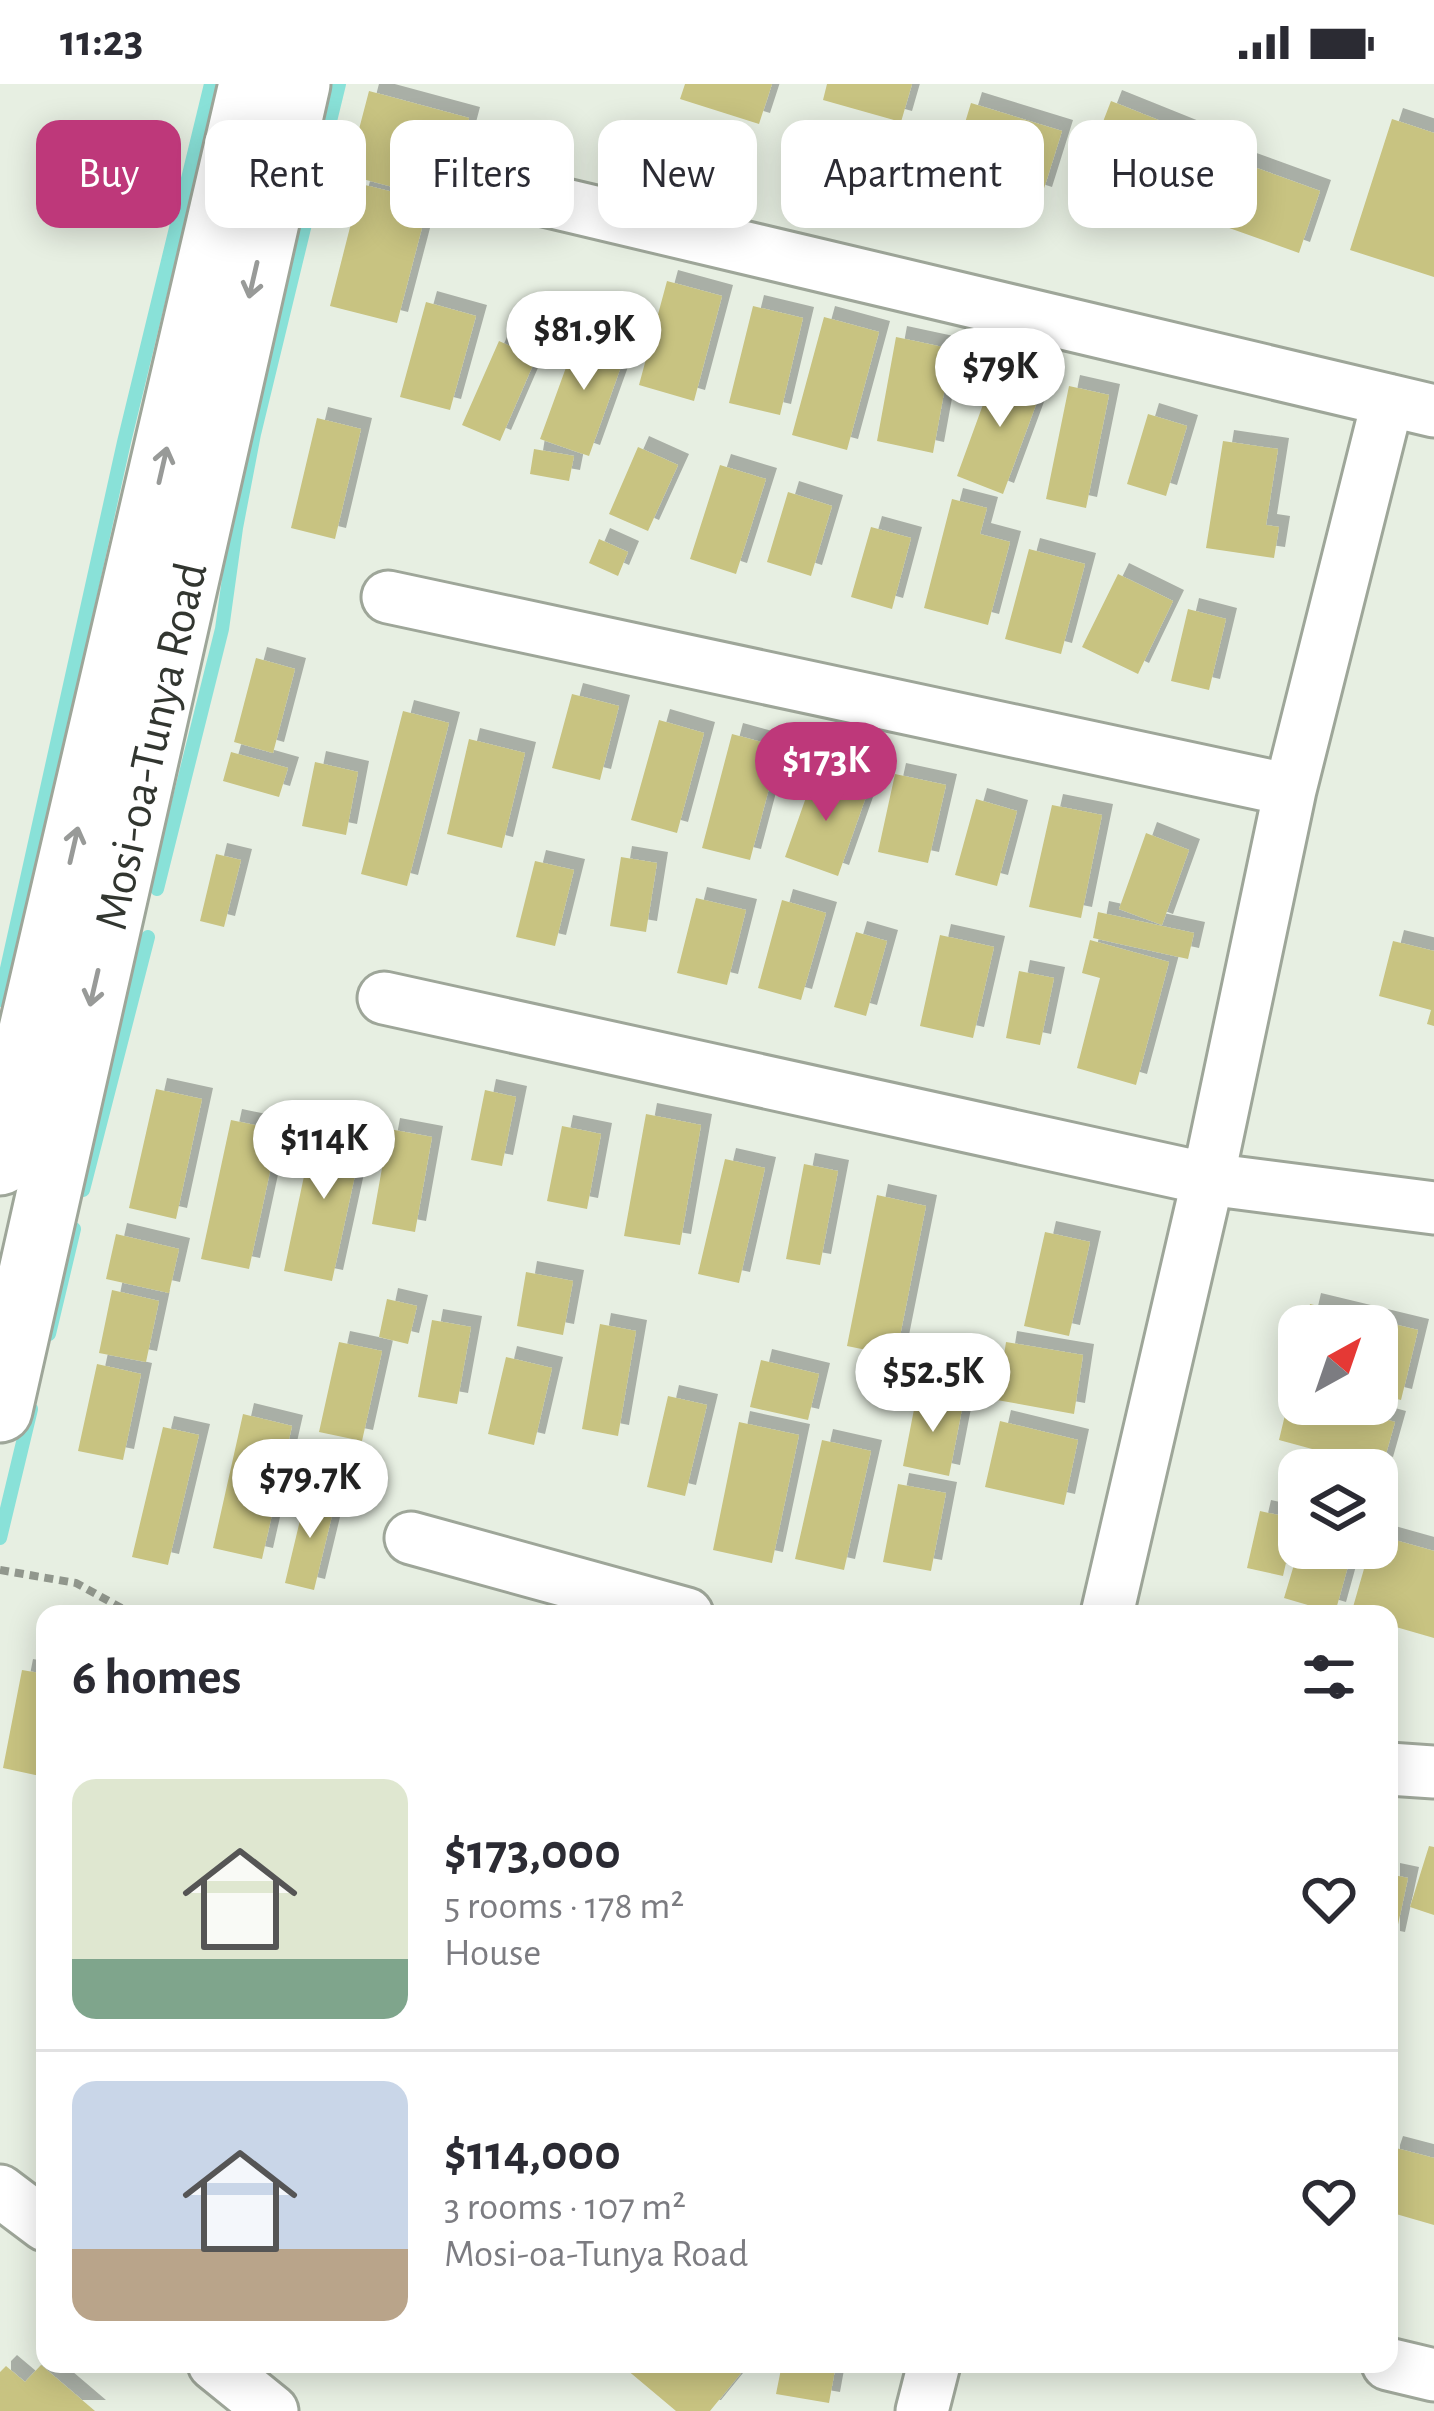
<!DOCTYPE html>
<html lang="en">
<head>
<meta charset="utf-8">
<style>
  :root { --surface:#fff; --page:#f2f2f3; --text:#2b2b33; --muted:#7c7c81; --line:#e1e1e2; --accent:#be387a }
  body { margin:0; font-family:"Alegreya Sans",sans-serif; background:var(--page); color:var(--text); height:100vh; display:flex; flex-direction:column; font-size:45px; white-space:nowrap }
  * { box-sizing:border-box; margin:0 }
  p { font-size:39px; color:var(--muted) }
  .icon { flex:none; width:66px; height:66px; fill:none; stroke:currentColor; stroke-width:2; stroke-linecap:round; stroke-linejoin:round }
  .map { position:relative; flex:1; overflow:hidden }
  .sheet { position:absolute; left:36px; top:1521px; width:1362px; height:768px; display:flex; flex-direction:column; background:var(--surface); border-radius:24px; box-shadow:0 6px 30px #0003 }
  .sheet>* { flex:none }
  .banner { position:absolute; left:36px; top:36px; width:1362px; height:108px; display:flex; gap:24px }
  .needle { width:78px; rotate:40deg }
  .controls { position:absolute; left:1278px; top:1221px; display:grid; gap:24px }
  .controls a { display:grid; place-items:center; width:120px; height:120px; border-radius:24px; background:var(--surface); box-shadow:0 6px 30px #0003; font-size:60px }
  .price { position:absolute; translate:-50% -102px; padding:0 27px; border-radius:42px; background:#fff; color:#222; font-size:39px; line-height:78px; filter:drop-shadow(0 3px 6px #0008) }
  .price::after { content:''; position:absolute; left:50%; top:72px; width:36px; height:27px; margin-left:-18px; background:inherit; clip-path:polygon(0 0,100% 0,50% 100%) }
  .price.active { background:var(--accent); color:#fff }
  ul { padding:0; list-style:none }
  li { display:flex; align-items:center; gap:36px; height:300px; padding:0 36px }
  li+li { border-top:3px solid var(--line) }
  li span { display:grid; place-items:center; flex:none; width:336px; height:240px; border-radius:24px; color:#555 }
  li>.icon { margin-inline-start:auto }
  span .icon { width:144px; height:144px; fill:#fffc; stroke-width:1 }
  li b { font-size:51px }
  h2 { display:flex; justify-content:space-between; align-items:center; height:144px; padding:0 36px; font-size:51px }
  .tag { padding:0 42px; border-radius:24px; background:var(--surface); box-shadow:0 6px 30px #0003; font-size:42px; line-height:108px }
  .tag.active { background:var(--accent); color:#fff }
  .status { display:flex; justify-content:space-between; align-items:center; height:84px; padding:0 60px; background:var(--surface); direction:ltr }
  .status svg { height:33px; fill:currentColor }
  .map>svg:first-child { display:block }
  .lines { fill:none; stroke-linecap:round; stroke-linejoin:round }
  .stream { stroke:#89e1d8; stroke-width:14 }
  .building { fill:#c8c381; filter:url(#shadow) }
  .minor-casing { stroke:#9ea699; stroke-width:57 }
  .major-casing { stroke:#9ea699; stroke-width:69 }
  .path { stroke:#91978d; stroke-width:8; stroke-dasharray:9 6; stroke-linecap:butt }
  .minor { stroke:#fff; stroke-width:51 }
  .major { stroke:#fff; stroke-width:63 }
  .oneway { stroke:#989a98 }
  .labels { text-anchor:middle; stroke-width:10; stroke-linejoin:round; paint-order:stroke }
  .street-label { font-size:48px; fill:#323630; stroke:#f4fcef }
</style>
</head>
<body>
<div class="status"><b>11:23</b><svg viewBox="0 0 49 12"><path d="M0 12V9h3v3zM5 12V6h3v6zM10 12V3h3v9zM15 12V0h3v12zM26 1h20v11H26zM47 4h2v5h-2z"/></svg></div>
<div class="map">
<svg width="1434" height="2327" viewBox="0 0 1434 2327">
  <defs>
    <filter id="shadow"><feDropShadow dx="11" dy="-11" stdDeviation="0" flood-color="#0004"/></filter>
  </defs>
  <rect width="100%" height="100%" fill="#e7efe2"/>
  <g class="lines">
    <path class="stream" d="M 157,805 L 222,545 L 236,444 L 254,350 L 339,0
      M 0,916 L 124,358 L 211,0
      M 83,1106 L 148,853
      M 49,1250 L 74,1145
      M 0,1454 L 31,1325"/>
  </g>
  <path class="building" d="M 685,0 L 772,0 L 759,40 L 680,15 Z
    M 827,0 L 912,0 L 901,38 L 823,16 Z
    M 369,7 L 469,34 L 447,117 L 347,91 Z
    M 1111,17 L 1188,48 L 1165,105 L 1089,74 Z
    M 971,19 L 1062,47 L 1041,114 L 951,85 Z
    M 1392,35 L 1434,49 L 1434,193 L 1350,166 Z
    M 1240,78 L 1320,107 L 1299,169 L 1218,140 Z
    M 361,100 L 429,117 L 397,239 L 330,222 Z
    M 667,197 L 722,212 L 694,317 L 639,301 Z
    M 426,218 L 476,232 L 450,326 L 400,313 Z
    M 753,222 L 803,234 L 780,331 L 729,319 Z
    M 824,233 L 879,248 L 847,366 L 792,351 Z
    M 580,245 L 628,263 L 589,372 L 540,355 Z
    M 896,253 L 952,265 L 933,369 L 877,357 Z
    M 499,257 L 536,274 L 500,357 L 462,341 Z
    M 997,282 L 1044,299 L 1003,410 L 957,392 Z
    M 1069,302 L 1109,311 L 1086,424 L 1046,415 Z
    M 1148,330 L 1187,342 L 1166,412 L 1127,400 Z
    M 317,334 L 361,345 L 335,455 L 291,444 Z
    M 1223,357 L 1278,365 L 1266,441 L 1279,443 L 1274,474 L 1206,464 Z
    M 638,363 L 678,381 L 648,447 L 609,430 Z
    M 534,365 L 574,372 L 569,397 L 530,390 Z
    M 720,381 L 766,395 L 736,490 L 690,475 Z
    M 788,408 L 832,422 L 811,492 L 767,478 Z
    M 952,415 L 987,424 L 980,450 L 1010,458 L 988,541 L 924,524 Z
    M 871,443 L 911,454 L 892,525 L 851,513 Z
    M 599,455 L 628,468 L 618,492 L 589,479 Z
    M 1029,465 L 1085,480 L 1061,570 L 1005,555 Z
    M 1118,490 L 1173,517 L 1138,590 L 1082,563 Z
    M 1188,525 L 1226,535 L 1209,606 L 1171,597 Z
    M 256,574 L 295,585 L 273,669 L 234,658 Z
    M 572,610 L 619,622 L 600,696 L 552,684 Z
    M 403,627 L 449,639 L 407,802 L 361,790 Z
    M 659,636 L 704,649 L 677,749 L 631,736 Z
    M 732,650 L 780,663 L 750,776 L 702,764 Z
    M 469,655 L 525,669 L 502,764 L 447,750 Z
    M 231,668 L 288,684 L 279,713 L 223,697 Z
    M 315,678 L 358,688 L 346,751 L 302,742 Z
    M 815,688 L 868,707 L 838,792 L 785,773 Z
    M 895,690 L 946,701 L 928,779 L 878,768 Z
    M 976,715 L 1017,727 L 997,802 L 955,791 Z
    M 1052,721 L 1102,731 L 1081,834 L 1029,823 Z
    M 1146,749 L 1189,766 L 1162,841 L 1119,825 Z
    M 216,770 L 241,776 L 224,843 L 200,837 Z
    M 621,773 L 657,779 L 646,848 L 610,842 Z
    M 535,777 L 574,786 L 555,862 L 516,853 Z
    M 696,814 L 746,826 L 727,901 L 677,889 Z
    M 782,816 L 826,829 L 801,916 L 758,904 Z
    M 1098,828 L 1194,849 L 1188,875 L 1093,854 Z
    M 856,848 L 887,857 L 866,932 L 834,923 Z
    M 940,851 L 994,863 L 973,954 L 920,942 Z
    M 1090,856 L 1169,878 L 1136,1001 L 1077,984 L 1100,894 L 1082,889 Z
    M 1393,857 L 1434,867 L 1434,942 L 1427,940 L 1431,926 L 1379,912 Z
    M 1019,887 L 1054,894 L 1040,961 L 1006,954 Z
    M 156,1005 L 202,1015 L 176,1135 L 129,1124 Z
    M 485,1006 L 516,1013 L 502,1082 L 471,1076 Z
    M 646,1030 L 701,1041 L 680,1161 L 624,1152 Z
    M 231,1036 L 279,1046 L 249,1185 L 201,1175 Z
    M 315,1040 L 364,1050 L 332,1197 L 284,1187 Z
    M 562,1042 L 601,1050 L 587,1125 L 547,1117 Z
    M 389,1045 L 432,1053 L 415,1148 L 372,1140 Z
    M 725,1075 L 765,1084 L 739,1199 L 698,1190 Z
    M 804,1080 L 838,1087 L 820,1181 L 786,1175 Z
    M 877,1111 L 926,1122 L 896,1272 L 847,1262 Z
    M 1045,1148 L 1090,1158 L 1069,1252 L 1024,1242 Z
    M 116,1150 L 179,1165 L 169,1209 L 106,1195 Z
    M 526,1188 L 573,1197 L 563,1251 L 517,1242 Z
    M 112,1206 L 159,1217 L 146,1278 L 99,1269 Z
    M 387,1215 L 417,1222 L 408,1260 L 379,1253 Z
    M 1310,1220 L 1418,1246 L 1401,1316 L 1377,1310 L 1377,1242 L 1305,1242 Z
    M 432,1236 L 471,1243 L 457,1320 L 418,1313 Z
    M 600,1240 L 636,1247 L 618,1352 L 582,1345 Z
    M 339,1258 L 382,1267 L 362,1357 L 319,1348 Z
    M 1006,1258 L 1083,1271 L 1074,1330 L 997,1316 Z
    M 506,1273 L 552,1284 L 534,1361 L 488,1350 Z
    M 761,1276 L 819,1290 L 808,1336 L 750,1323 Z
    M 97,1280 L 141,1290 L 123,1376 L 78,1367 Z
    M 917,1310 L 963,1320 L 949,1392 L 903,1382 Z
    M 1290,1310 L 1299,1312 L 1299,1320 L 1329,1320 L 1395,1338 L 1382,1384 L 1279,1356 Z
    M 668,1312 L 707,1321 L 685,1412 L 647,1403 Z
    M 243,1330 L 292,1342 L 262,1475 L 213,1464 Z
    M 1000,1337 L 1078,1356 L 1064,1421 L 985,1403 Z
    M 739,1338 L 799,1351 L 772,1479 L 713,1466 Z
    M 163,1343 L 199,1351 L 168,1481 L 132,1473 Z
    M 822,1356 L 871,1367 L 844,1486 L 795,1475 Z
    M 898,1400 L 946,1409 L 931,1487 L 883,1478 Z
    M 307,1407 L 336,1415 L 314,1506 L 285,1499 Z
    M 1260,1427 L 1296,1435 L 1283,1492 L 1247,1484 Z
    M 1377,1451 L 1434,1467 L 1434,1554 L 1389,1541 L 1389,1530 L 1351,1530 L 1370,1464 L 1377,1464 Z
    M 1299,1464 L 1353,1464 L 1335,1529 L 1284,1514 Z
    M 22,1586 L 45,1590 L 45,1668 L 40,1692 L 3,1684 Z
    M 1429,1762 L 1434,1763 L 1434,1831 L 1410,1823 Z
    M 1389,1790 L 1408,1794 L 1394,1859 L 1389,1858 Z
    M 1392,2063 L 1434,2074 L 1434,2141 L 1389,2128 L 1389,2072 Z
    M 620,2280 L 730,2280 L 741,2289 L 710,2327 L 676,2327 Z
    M 782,2280 L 836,2280 L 829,2319 L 776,2310 Z
    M 41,2281 L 95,2327 L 0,2327 L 0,2288 L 6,2282 L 25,2298 Z"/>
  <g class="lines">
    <g class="minor-casing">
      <path id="minor" d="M 519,110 L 1434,327
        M 388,513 L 1290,706
        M 384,914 L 1208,1095 L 1434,1124
        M 411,1454 L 687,1530
        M 1107,1530 L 1208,1095 L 1290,706 L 1388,316
        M 1389,1685 L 1434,1688
        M 0,2107 L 45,2141
        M 214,2280 L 272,2327
        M 1388,2280 L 1434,2291
        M 922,2327 L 934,2280"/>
    </g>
    <g class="major-casing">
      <g id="major">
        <path d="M 0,1079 L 251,0"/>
        <path id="s1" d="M 0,1326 L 298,0"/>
      </g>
    </g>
    <path class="path" d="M 0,1486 L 76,1499 L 123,1525 L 125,1530"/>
    <use href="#minor" class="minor"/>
    <use href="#major" class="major"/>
  </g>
  <defs><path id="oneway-shaft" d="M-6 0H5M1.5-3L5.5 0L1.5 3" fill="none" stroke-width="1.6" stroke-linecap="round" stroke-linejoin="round" transform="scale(3)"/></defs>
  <g class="oneway">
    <use href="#oneway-shaft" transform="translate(253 196) rotate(103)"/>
    <use href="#oneway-shaft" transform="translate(163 381) rotate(-77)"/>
    <use href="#oneway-shaft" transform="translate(74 761) rotate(-77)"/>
    <use href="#oneway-shaft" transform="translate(94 904) rotate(103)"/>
  </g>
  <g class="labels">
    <g class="street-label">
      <text dy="17" stroke="none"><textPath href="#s1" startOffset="681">Mosi-oa-Tunya Road</textPath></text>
    </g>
  </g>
</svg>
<div class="controls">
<a><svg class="needle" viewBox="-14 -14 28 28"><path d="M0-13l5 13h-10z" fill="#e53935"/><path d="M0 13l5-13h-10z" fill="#7c7c81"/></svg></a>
<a><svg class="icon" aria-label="layers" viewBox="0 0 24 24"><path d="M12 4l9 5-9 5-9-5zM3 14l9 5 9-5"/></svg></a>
</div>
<b class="price" style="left:584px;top:309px">$81.9K</b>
<b class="price" style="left:1000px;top:346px">$79K</b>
<b class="price active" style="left:826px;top:740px">$173K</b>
<b class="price" style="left:324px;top:1118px">$114K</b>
<b class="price" style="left:933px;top:1351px">$52.5K</b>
<b class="price" style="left:310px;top:1457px">$79.7K</b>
<div class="banner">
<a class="tag active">Buy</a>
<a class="tag">Rent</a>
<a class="tag">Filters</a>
<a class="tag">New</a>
<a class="tag">Apartment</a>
<a class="tag">House</a>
</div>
<section class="sheet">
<h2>6 homes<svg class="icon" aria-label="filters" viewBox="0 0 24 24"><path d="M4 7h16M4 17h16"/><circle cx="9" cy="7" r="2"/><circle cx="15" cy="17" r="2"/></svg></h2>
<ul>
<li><span style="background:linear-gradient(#dfe7d0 75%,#7fa58c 0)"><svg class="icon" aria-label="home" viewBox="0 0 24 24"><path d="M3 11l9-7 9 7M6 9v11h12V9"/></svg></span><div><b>$173,000</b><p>5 rooms · 178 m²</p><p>House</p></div><svg class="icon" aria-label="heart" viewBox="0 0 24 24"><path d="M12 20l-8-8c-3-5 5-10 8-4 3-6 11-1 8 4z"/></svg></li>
<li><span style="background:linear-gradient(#c9d6e8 70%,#b9a48a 0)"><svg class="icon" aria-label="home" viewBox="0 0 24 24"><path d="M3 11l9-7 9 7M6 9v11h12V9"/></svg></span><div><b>$114,000</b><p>3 rooms · 107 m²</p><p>Mosi-oa-Tunya Road</p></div><svg class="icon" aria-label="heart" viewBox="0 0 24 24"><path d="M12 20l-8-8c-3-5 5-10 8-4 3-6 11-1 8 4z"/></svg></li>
</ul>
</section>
</div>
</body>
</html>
